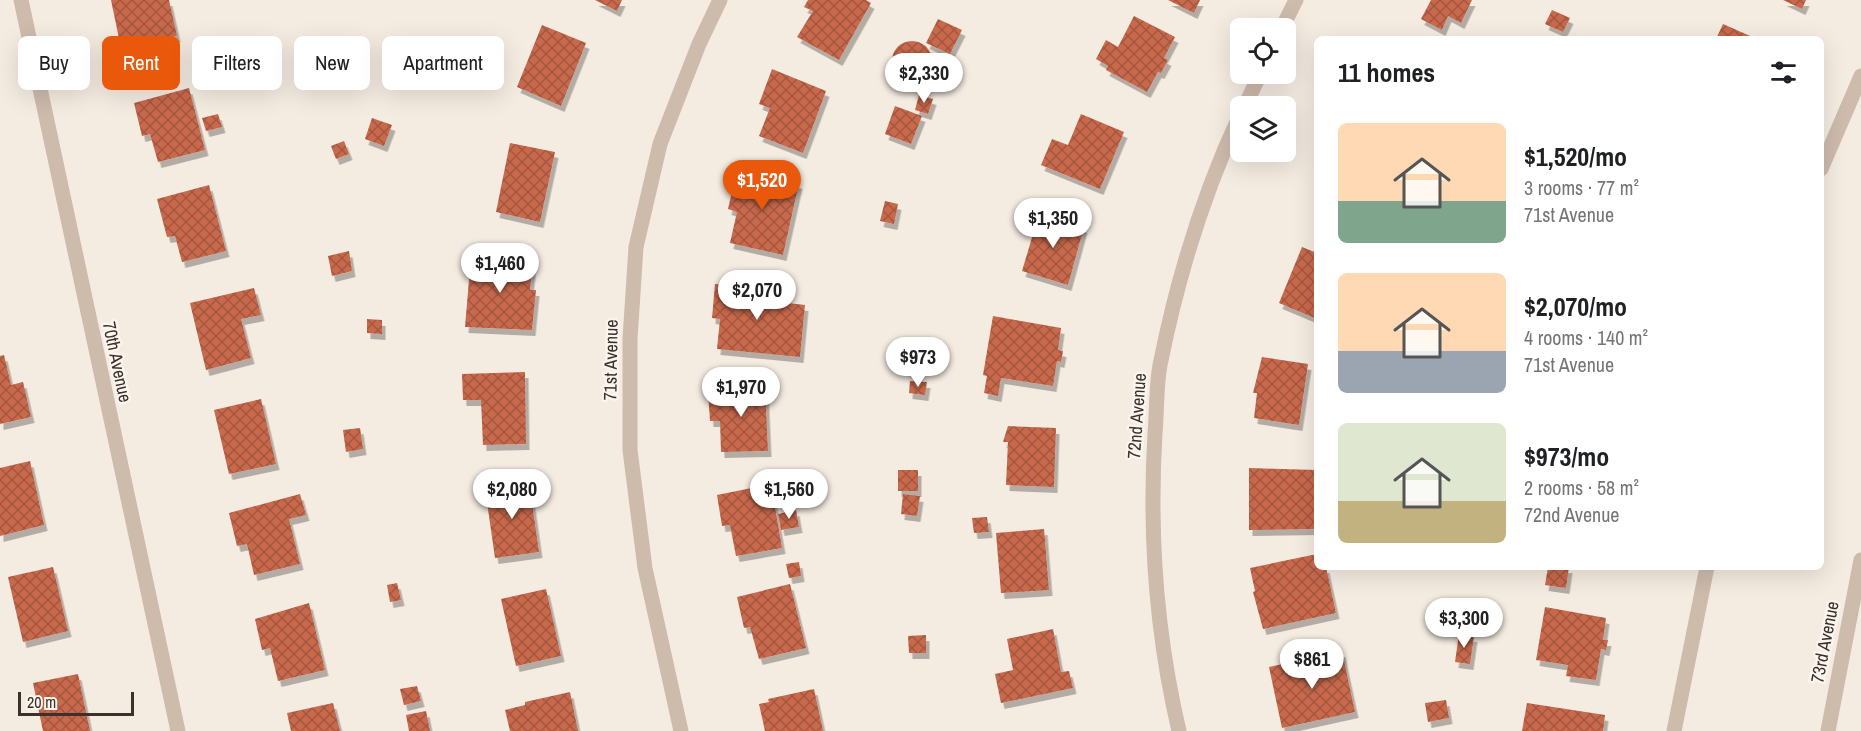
<!DOCTYPE html>
<html lang="en">
<head>
<meta charset="utf-8">
<style>
  :root { --surface:#fff; --page:#f2f2f2; --text:#202124; --muted:#757577; --accent:#ea580c }
  body { margin:0; font-family:"Archivo Narrow",sans-serif; background:var(--page); color:var(--text); height:100vh; display:flex; flex-direction:column; font-size:22px; white-space:nowrap }
  * { box-sizing:border-box; margin:0 }
  p { font-size:20px; color:var(--muted) }
  .icon { flex:none; width:33px; height:33px; fill:none; stroke:currentColor; stroke-width:2; stroke-linecap:round; stroke-linejoin:round }
  .map { position:relative; flex:1; overflow:hidden }
  .panel { position:absolute; left:1314px; top:36px; width:510px; height:534px; display:flex; flex-direction:column; background:var(--surface); border-radius:9px; box-shadow:0 6px 24px #0002 }
  .panel>* { flex:none }
  .top-card { position:absolute; left:18px; top:36px; width:570px; height:54px; display:flex; gap:12px }
  .controls { position:absolute; left:1230px; top:18px; display:grid; gap:12px }
  .controls a { display:grid; place-items:center; width:66px; height:66px; border-radius:9px; background:var(--surface); box-shadow:0 6px 24px #0002; font-size:30px }
  .scale { position:absolute; left:18px; bottom:15px; width:116px; box-sizing:border-box; padding-left:6px; border:3px solid #3b302b; border-top:0; font-size:16px; line-height:21px; white-space:nowrap; color:#3b302b; -webkit-text-stroke:4px #fbf5ee; paint-order:stroke }
  .price { position:absolute; translate:-50% -51px; padding:0 14px; border-radius:21px; background:#fff; color:#222; font-size:20px; line-height:39px; filter:drop-shadow(0 2px 3px #0008) }
  .price::after { content:''; position:absolute; left:50%; top:36px; width:18px; height:14px; margin-left:-9px; background:inherit; clip-path:polygon(0 0,100% 0,50% 100%) }
  .price.selected { background:var(--accent); color:#fff }
  ul { padding:0; list-style:none }
  li { display:flex; align-items:center; gap:18px; height:150px; padding:0 24px }
  li span { display:grid; place-items:center; flex:none; width:168px; height:120px; border-radius:9px; color:#555 }
  li>.icon { margin-inline-start:auto }
  span .icon { width:72px; height:72px; fill:#fffc; stroke-width:1 }
  li b { font-size:26px }
  h2 { display:flex; justify-content:space-between; align-items:center; height:72px; padding:0 24px; font-size:26px }
  .pill { padding:0 21px; border-radius:9px; background:var(--surface); box-shadow:0 6px 24px #0002; font-size:21px; line-height:54px }
  .pill.selected { background:var(--accent); color:#fff }
  .map>svg:first-child { display:block }
  .building { fill:url(#building-cross-hatch); filter:url(#shadow) }
  .lines { fill:none; stroke-linecap:round; stroke-linejoin:round }
  .minor { stroke:#cdbbac; stroke-width:15 }
  .labels { text-anchor:middle; stroke-width:5; stroke-linejoin:round; paint-order:stroke }
  .street-label { font-size:18px; fill:#3b302b; stroke:#fbf5ee }
</style>
</head>
<body>
<div class="map">
<svg width="1861" height="731" viewBox="0 0 1861 731">
  <defs>
    <pattern id="building-cross-hatch" width="8" height="8" patternUnits="userSpaceOnUse" patternTransform="scale(1.5)"><rect width="8" height="8" fill="#c8694b"/><path d="M0 0l8 8M0 8l8-8" fill="none" stroke="#a4573f"/></pattern>
    <filter id="shadow"><feDropShadow dx="3.5" dy="6" stdDeviation="0" flood-color="#0004"/></filter>
  </defs>
  <rect width="100%" height="100%" fill="#f4ebe1"/>
  <path class="building" d="M 111,0 L 169,0 L 177,36 L 121,48 Z
    M 595,0 L 622,0 L 617,11 Z
    M 808,0 L 866,0 L 871,3 L 839,60 L 797,37 L 813,11 L 804,7 Z
    M 1168,0 L 1200,0 L 1194,13 Z
    M 1431,0 L 1472,0 L 1461,23 L 1448,16 L 1442,30 L 1421,19 Z
    M 1783,0 L 1806,0 L 1802,9 Z
    M 1552,10 L 1570,18 L 1563,32 L 1545,24 Z
    M 1134,16 L 1175,37 L 1164,58 L 1168,60 L 1161,73 L 1158,72 L 1147,92 L 1106,70 L 1108,66 L 1096,59 L 1106,40 L 1118,47 Z
    M 938,19 L 962,30 L 950,54 L 926,43 Z
    M 1723,24 L 1757,39 L 1716,39 Z
    M 542,25 L 586,43 L 561,106 L 517,87 Z
    M892 61a20 20 0 1 1 40 0a20 20 0 1 1-40 0Z
    M 772,69 L 826,91 L 803,153 L 759,136 L 770,108 L 759,104 Z
    M 189,88 L 205,150 L 158,162 L 150,134 L 142,136 L 134,103 Z
    M 919,95 L 933,99 L 928,114 L 915,110 Z
    M 895,106 L 922,116 L 911,144 L 885,134 Z
    M 218,114 L 222,127 L 206,131 L 202,118 Z
    M 1081,114 L 1124,132 L 1100,189 L 1041,165 L 1052,139 L 1068,145 Z
    M 372,118 L 392,125 L 384,146 L 365,139 Z
    M 344,141 L 349,154 L 336,159 L 331,146 Z
    M 510,143 L 555,152 L 540,222 L 496,212 Z
    M 737,170 L 799,183 L 783,255 L 730,243 L 737,212 L 728,209 Z
    M 209,185 L 226,251 L 182,262 L 175,236 L 167,237 L 157,199 Z
    M 885,201 L 898,204 L 894,224 L 880,221 Z
    M 1039,214 L 1084,227 L 1068,285 L 1022,271 Z
    M 1302,247 L 1317,253 L 1317,319 L 1279,303 Z
    M 349,251 L 352,271 L 332,276 L 328,256 Z
    M 471,256 L 533,261 L 530,290 L 536,290 L 532,330 L 465,327 Z
    M 724,283 L 771,287 L 770,301 L 805,305 L 800,357 L 717,349 L 720,319 L 712,318 L 715,284 L 723,285 Z
    M 254,288 L 261,315 L 241,319 L 251,358 L 206,370 L 190,303 Z
    M 993,316 L 1061,328 L 1058,350 L 1063,351 L 1061,362 L 1057,361 L 1053,386 L 1001,378 L 998,396 L 984,393 L 987,376 L 983,375 Z
    M 367,319 L 382,320 L 382,334 L 367,333 Z
    M 4,355 L 11,385 L 23,382 L 31,417 L 0,424 L 0,356 Z
    M 1262,357 L 1308,364 L 1299,425 L 1254,418 L 1257,393 L 1253,393 Z
    M 525,372 L 526,444 L 483,445 L 481,400 L 463,400 L 462,374 Z
    M 910,381 L 927,382 L 925,395 L 909,393 Z
    M 765,386 L 768,451 L 721,452 L 720,421 L 710,421 L 708,392 L 718,391 L 718,387 Z
    M 261,399 L 276,464 L 229,474 L 214,410 Z
    M 1008,426 L 1056,428 L 1054,487 L 1006,485 L 1008,442 L 1003,442 Z
    M 360,428 L 363,449 L 346,452 L 343,430 Z
    M 30,461 L 44,525 L 0,536 L 0,468 Z
    M 1249,468 L 1317,470 L 1317,529 L 1249,530 Z
    M 898,470 L 918,470 L 918,491 L 898,491 Z
    M 529,482 L 539,552 L 495,558 L 485,488 Z
    M 771,484 L 782,548 L 736,556 L 730,525 L 722,526 L 717,495 Z
    M 300,494 L 306,515 L 289,519 L 300,564 L 254,575 L 247,544 L 237,546 L 229,513 Z
    M 903,494 L 920,496 L 917,516 L 901,514 Z
    M 796,510 L 799,527 L 781,530 L 778,514 Z
    M 987,517 L 989,532 L 974,533 L 972,518 Z
    M 1044,529 L 1049,590 L 1001,593 L 996,533 Z
    M 1317,554 L 1317,567 L 1326,567 L 1336,613 L 1263,629 L 1253,592 L 1255,591 L 1250,568 Z
    M 799,562 L 801,576 L 789,578 L 786,564 Z
    M 53,567 L 68,631 L 23,642 L 8,577 Z
    M 1548,567 L 1569,567 L 1566,588 L 1545,585 Z
    M 397,583 L 401,600 L 390,602 L 387,585 Z
    M 790,584 L 806,648 L 759,659 L 750,627 L 744,628 L 737,597 Z
    M 546,589 L 561,656 L 516,666 L 501,599 Z
    M 309,603 L 325,670 L 278,681 L 270,648 L 262,650 L 255,619 Z
    M 1545,607 L 1606,618 L 1603,640 L 1608,640 L 1606,650 L 1601,649 L 1596,680 L 1566,676 L 1568,665 L 1536,660 Z
    M 1053,629 L 1061,672 L 1069,671 L 1073,688 L 1001,703 L 995,674 L 1013,670 L 1007,639 Z
    M 1459,634 L 1474,636 L 1470,664 L 1455,662 Z
    M 926,635 L 926,653 L 909,653 L 908,636 Z
    M 1342,651 L 1355,712 L 1282,728 L 1269,667 Z
    M 78,674 L 90,731 L 43,731 L 33,683 Z
    M 417,686 L 421,701 L 404,705 L 400,689 Z
    M 814,689 L 823,731 L 765,731 L 759,704 L 769,702 L 768,699 Z
    M 570,692 L 578,731 L 510,731 L 505,710 L 525,705 L 525,702 Z
    M 1446,700 L 1449,718 L 1428,722 L 1425,703 Z
    M 333,703 L 340,731 L 291,731 L 287,713 Z
    M 1527,703 L 1605,715 L 1603,731 L 1522,731 Z
    M 426,711 L 430,731 L 409,731 L 406,715 Z"/>
  <g class="lines">
    <path class="minor" d="M 21,0 L 178,731
      M 1282,28 L 1296,0
      M 1245,106 L 1260,74
      M 1821,169 L 1861,76
      M 681,731 L 645,568 L 630,450 L 630,339 L 636,247 L 660,144 L 699,44 L 720,0
      M 1179,731 C 1156,633 1149,533 1155,433 C 1157,411 1156,387 1160,365 C 1177,280 1203,194 1240,115
      M 1674,731 L 1707,567
      M 1828,731 L 1861,560"/>
  </g>
  <g class="labels">
    <g class="street-label">
      <text transform="translate(611 360) rotate(-89)" y="6">71st Avenue</text>
      <text transform="translate(117 362) rotate(78)" y="6">70th Avenue</text>
      <text transform="translate(1137 416) rotate(-86)" y="6">72nd Avenue</text>
      <text transform="translate(1825 642) rotate(-79)" y="6">73rd Avenue</text>
    </g>
  </g>
</svg>
<div class="controls">
<a><svg class="icon" aria-label="locate" viewBox="0 0 24 24"><circle cx="12" cy="12" r="6"/><path d="M12 2v4M12 18v4M2 12h4M18 12h4"/></svg></a>
<a><svg class="icon" aria-label="layers" viewBox="0 0 24 24"><path d="M12 4l9 5-9 5-9-5zM3 14l9 5 9-5"/></svg></a>
</div>
<div class="scale">20 m</div>
<b class="price" style="left:924px;top:104px">$2,330</b>
<b class="price selected" style="left:762px;top:211px">$1,520</b>
<b class="price" style="left:1053px;top:249px">$1,350</b>
<b class="price" style="left:500px;top:294px">$1,460</b>
<b class="price" style="left:757px;top:321px">$2,070</b>
<b class="price" style="left:918px;top:388px">$973</b>
<b class="price" style="left:741px;top:418px">$1,970</b>
<b class="price" style="left:512px;top:520px">$2,080</b>
<b class="price" style="left:789px;top:520px">$1,560</b>
<b class="price" style="left:1464px;top:649px">$3,300</b>
<b class="price" style="left:1312px;top:690px">$861</b>
<div class="top-card">
<a class="pill">Buy</a>
<a class="pill selected">Rent</a>
<a class="pill">Filters</a>
<a class="pill">New</a>
<a class="pill">Apartment</a>
</div>
<section class="panel">
<h2>11 homes<svg class="icon" aria-label="filters" viewBox="0 0 24 24"><path d="M4 7h16M4 17h16"/><circle cx="9" cy="7" r="2"/><circle cx="15" cy="17" r="2"/></svg></h2>
<ul>
<li><span style="background:linear-gradient(#ffd9b3 65%,#7fa58c 0)"><svg class="icon" aria-label="home" viewBox="0 0 24 24"><path d="M3 11l9-7 9 7M6 9v11h12V9"/></svg></span><div><b>$1,520/mo</b><p>3 rooms · 77 m²</p><p>71st Avenue</p></div></li>
<li><span style="background:linear-gradient(#ffd9b3 65%,#9aa5b1 0)"><svg class="icon" aria-label="home" viewBox="0 0 24 24"><path d="M3 11l9-7 9 7M6 9v11h12V9"/></svg></span><div><b>$2,070/mo</b><p>4 rooms · 140 m²</p><p>71st Avenue</p></div></li>
<li><span style="background:linear-gradient(#dfe7d0 65%,#c2b280 0)"><svg class="icon" aria-label="home" viewBox="0 0 24 24"><path d="M3 11l9-7 9 7M6 9v11h12V9"/></svg></span><div><b>$973/mo</b><p>2 rooms · 58 m²</p><p>72nd Avenue</p></div></li>
</ul>
</section>
</div>
</body>
</html>
